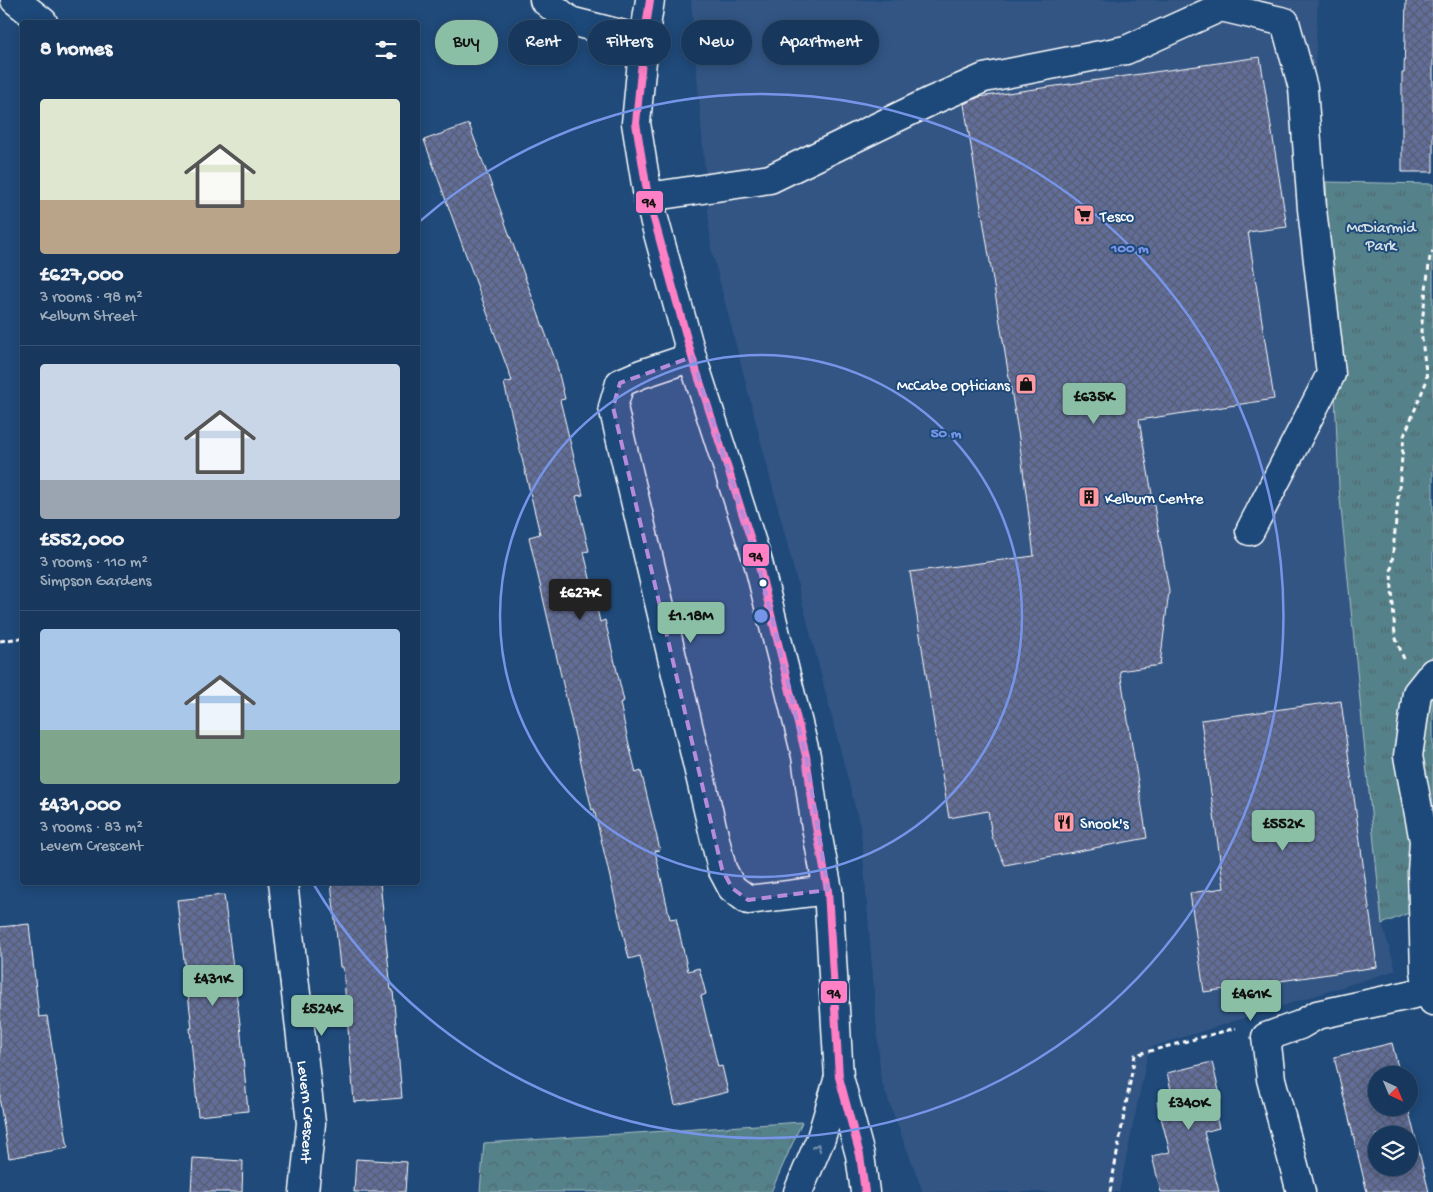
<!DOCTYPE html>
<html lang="en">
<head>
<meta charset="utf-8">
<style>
  :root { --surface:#17385c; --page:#203f62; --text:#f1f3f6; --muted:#9eacbb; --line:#365272; --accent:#8abfa5 }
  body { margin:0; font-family:"Gochi Hand",sans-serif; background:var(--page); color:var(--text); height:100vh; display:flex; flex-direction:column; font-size:19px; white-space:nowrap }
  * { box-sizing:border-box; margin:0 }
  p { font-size:16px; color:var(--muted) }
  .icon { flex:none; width:28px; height:28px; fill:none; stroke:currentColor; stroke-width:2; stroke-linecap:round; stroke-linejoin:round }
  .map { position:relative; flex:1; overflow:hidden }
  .panel { position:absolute; left:20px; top:20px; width:400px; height:865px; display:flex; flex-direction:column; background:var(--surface); border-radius:5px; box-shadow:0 2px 12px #0003,0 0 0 1px var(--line) }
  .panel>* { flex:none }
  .top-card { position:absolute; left:435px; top:20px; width:475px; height:45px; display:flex; gap:10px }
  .needle { width:32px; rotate:136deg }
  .buttons { position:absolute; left:1368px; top:1066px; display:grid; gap:10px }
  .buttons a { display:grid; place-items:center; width:50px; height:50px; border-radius:50%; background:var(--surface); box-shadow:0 2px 12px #0003,0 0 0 1px var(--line); font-size:25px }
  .price { position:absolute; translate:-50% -42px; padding:0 11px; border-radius:5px; background:var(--accent); color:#111; font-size:16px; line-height:32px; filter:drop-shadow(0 1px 2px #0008) }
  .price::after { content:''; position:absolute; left:50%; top:30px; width:15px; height:11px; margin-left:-8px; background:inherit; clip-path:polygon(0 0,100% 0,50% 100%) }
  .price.active { background:#222; color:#fff }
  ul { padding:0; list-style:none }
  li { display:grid; align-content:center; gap:10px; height:265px; padding:0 20px }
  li+li { border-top:1px solid var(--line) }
  li span { display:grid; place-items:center; height:155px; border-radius:5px; color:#555 }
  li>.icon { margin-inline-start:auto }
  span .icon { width:90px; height:90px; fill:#fffc; stroke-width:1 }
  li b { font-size:21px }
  h2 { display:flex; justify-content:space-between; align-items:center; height:60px; padding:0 20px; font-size:21px }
  .pill { padding:0 18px; border-radius:22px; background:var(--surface); box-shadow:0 2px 12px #0003,0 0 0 1px var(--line); font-size:18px; line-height:45px }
  .pill.active { background:var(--accent); color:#111 }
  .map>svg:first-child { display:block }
  .built { fill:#335584 }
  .forest { fill:url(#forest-crowns); stroke:#aac0c4 }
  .park { fill:url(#park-tufts); stroke:#aac0c4 }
  .building { fill:url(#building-cross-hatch); stroke:#fff; fill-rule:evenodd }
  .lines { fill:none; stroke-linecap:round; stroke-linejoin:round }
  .minor-casing { stroke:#fff; stroke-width:31 }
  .major-casing { stroke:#fff; stroke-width:31 }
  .path { stroke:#fff; stroke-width:3; stroke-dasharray:5 4; stroke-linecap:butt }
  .minor { stroke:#1f4a7a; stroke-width:28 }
  .major { stroke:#1f4a7a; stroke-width:28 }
  .bus-1-casing { stroke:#1f4a7a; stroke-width:11 }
  .bus-1 { stroke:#ff80c5; stroke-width:8 }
  .oneway { stroke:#7992af }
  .marked { fill:#b68bdc; fill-opacity:0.2; stroke:#b68bdc; stroke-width:4; stroke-dasharray:10 6; stroke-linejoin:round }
  .ring { fill:none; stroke:#7795e8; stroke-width:2.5 }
  .bus-dot { fill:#fff; stroke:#1f4a7a; stroke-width:2 }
  .labels { text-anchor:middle; stroke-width:4; stroke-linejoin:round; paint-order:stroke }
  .poi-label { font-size:16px; fill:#fff; stroke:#1f4a7a; text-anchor:start }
  .park-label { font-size:16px; fill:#d4e0e2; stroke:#1f4a7a }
  .street-label { font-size:16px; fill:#fff; stroke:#1f4a7a }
  .centre { fill:#7795e8; stroke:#1f4a7a; stroke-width:2.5 }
  .ring-label { font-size:15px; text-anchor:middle; font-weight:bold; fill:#7795e8; stroke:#1f4a7a; stroke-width:4; stroke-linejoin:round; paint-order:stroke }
  .line-badge { stroke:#1f4a7a; stroke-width:2 }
  .pale-badge-label { font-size:14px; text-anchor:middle; font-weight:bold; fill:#111 }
</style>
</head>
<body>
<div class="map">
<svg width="1433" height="1192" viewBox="0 0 1433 1192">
  <defs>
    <pattern id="forest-crowns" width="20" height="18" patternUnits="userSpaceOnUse" patternTransform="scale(1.25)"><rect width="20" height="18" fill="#54818a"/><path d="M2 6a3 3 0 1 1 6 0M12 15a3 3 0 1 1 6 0" fill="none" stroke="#50696e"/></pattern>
    <pattern id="park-tufts" width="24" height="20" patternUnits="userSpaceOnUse" patternTransform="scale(1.25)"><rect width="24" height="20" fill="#54818a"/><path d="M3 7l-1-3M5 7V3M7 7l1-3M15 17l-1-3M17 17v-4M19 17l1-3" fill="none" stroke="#50696e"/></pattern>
    <pattern id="building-cross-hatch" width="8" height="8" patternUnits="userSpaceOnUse" patternTransform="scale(1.25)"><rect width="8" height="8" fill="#626e9a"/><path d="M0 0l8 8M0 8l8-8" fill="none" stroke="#565b6f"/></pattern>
  </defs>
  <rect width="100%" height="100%" fill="#1f4a7a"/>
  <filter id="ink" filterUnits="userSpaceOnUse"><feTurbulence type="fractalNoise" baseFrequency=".02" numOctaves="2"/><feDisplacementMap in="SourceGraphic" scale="10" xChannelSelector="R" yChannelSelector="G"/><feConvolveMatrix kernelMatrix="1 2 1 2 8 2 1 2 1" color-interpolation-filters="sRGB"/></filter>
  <g filter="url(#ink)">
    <path class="built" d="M 691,0 L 1318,0 L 1310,179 L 1326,182 L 1382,924 L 1396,970 L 1149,1048 L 1119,1192 L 923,1192 L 881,1081 L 861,830 L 711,248 Z"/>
    <path class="forest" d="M 802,1122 L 771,1192 L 480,1192 L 484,1143 Z"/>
    <path class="park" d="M 1326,182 L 1433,184 L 1433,903 L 1382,924 L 1339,488 Z"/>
    <path class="building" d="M 1406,0 L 1433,0 L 1433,172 L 1402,172 L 1402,73 L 1404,73 Z
      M 1260,57 L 1287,227 L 1248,232 L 1274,399 L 1139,420 L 1169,591 L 1160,665 L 1120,671 L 1147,838 L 1005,865 L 992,837 L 988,811 L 949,818 L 910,572 L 1034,556 L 1019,438 L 964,104 L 979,97 Z
      M 469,124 L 556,362 L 565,399 L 560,400 L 583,495 L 576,496 L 589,551 L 584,552 L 600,622 L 605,620 L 624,701 L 620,703 L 627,736 L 636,773 L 641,771 L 660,850 L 655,851 L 670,919 L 676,918 L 688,971 L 699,968 L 706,994 L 701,996 L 718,1067 L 722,1066 L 728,1092 L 675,1105 L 640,956 L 629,959 L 594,809 L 592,810 L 529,537 L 540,534 L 504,383 L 512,381 L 424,140 Z
      M 1341,701 L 1377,967 L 1204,992 L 1190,893 L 1224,888 L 1201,720 Z
      M 331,882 L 380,882 L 391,990 L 393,990 L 402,1098 L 354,1102 L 343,967 L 340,967 Z
      M 224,895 L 240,1024 L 248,1111 L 198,1116 L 190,1028 L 192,1028 L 177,900 Z
      M 29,924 L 39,1017 L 47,1016 L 68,1148 L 9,1158 L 0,1103 L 0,927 Z
      M 1392,1043 L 1400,1075 L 1376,1075 L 1376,1108 L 1408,1108 L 1429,1192 L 1367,1192 L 1334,1057 ZM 1376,1135 L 1409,1135 L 1409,1168 L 1376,1168 Z
      M 1212,1062 L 1221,1099 L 1212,1101 L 1219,1128 L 1204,1132 L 1219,1192 L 1161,1192 L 1152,1156 L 1170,1152 L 1157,1102 L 1173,1098 L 1167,1073 Z
      M 193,1158 L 243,1161 L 242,1192 L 191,1192 Z
      M 356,1159 L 407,1162 L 405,1192 L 354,1192 Z"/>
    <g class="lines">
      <g class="minor-casing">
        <g id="minor">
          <path d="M 15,0 L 43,22"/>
          <path d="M 544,0 L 570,21 L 644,40"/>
          <path d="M 648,197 L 770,179 L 931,101 L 984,78 L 1126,50 L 1221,7 L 1285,22 L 1303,88 L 1312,209 L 1331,374 L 1250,531"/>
          <path d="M 692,357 L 641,374 L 620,383 L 613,407 L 722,869 L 732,888 L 748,900 L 828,890"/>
          <path d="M 1433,673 L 1417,693 L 1408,756 L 1424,841 L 1422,872 L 1425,971 L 1428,991 L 1433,1001"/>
          <path id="s1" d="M 283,882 L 311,1123 L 304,1192"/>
          <path d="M 1301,1192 L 1271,1079 L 1266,1037 L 1300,1025 L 1317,1015 L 1428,991"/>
        </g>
      </g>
      <g class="major-casing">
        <path id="major" d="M 650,0 L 644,40 L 636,123 L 648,197 L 692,357 L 758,562 L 806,756 L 815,822 L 828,890 L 839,1077 L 860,1155 L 865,1192
          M 798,1192 L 821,1138 L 839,1077"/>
      </g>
      <path class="path" d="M 0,641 L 22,638
        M 1404,659 L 1395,636 L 1391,573 L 1404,436 L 1427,380 L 1421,331 L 1430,256 L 1433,251
        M 1110,1192 L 1135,1055 L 1236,1028"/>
      <use href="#minor" class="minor"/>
      <use href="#major" class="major"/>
      <g class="bus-1-casing">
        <path id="bus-1" d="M 650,0 L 644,40 L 636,123 L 648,197 L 692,357 L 758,562 L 806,756 L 815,822 L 828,890 L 839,1077 L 860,1155 L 865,1192"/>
      </g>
      <use href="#bus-1" class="bus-1"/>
    </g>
    <defs><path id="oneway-chevron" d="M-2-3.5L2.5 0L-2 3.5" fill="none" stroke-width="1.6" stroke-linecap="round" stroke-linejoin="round" transform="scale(1.25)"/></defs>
    <use class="oneway" href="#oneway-chevron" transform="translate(817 1147) rotate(-68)"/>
  </g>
  <path class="marked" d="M 692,357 L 758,562 L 806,756 L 828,890 L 748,900 L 732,888 L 722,869 L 613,407 L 620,383 Z"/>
  <g class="ring">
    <circle cx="761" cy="616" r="261"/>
    <path d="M419 222A522 522 0 1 1 314 885"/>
  </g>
  <defs>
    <g id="supermarket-square" transform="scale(1.125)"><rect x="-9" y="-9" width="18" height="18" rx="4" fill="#ff9aa2" stroke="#1f4a7a"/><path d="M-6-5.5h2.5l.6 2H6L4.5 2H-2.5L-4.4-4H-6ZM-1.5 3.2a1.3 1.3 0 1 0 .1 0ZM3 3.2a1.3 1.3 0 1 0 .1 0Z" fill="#111"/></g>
    <g id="shop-square" transform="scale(1.125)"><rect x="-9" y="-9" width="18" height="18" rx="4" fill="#ff9aa2" stroke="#1f4a7a"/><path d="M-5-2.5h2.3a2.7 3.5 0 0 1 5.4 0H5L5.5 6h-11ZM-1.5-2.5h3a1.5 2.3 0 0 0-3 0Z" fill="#111"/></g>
    <g id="building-square" transform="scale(1.125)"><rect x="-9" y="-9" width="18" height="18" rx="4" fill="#ff9aa2" stroke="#1f4a7a"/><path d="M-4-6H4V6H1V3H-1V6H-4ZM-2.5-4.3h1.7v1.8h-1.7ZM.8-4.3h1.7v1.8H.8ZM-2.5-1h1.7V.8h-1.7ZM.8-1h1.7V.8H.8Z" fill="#111"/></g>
    <g id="restaurant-square" transform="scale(1.125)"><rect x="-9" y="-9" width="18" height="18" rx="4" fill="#ff9aa2" stroke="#1f4a7a"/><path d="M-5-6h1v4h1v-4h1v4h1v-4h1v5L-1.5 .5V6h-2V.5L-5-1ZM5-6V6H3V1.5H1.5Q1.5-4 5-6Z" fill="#111"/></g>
  </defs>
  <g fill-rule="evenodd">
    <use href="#supermarket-square" x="1084" y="215"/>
    <use href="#shop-square" x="1026" y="384"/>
    <use href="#building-square" x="1089" y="497"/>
    <use href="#restaurant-square" x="1064" y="822"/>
  </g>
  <circle class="bus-dot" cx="763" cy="583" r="4.5"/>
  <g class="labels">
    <g class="poi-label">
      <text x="1100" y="221">Tesco</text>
      <text x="1010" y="390" text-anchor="end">McCabe Opticians</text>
      <text x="1105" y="503">Kelburn Centre</text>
      <text x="1080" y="828">Snook's</text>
    </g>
    <g class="park-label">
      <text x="1381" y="232">McDiarmid<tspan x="1381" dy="18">Park</tspan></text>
    </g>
    <g class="street-label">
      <text dy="6" stroke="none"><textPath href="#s1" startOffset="231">Levern Crescent</textPath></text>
    </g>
  </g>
  <circle cx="761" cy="616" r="8" class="centre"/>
  <g class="ring-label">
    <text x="1130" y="252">100 m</text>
    <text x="946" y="437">50 m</text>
  </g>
  <g class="line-badge">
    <rect x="635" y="190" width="29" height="24" rx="5" fill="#ff80c5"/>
    <rect x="742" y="543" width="28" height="24" rx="5" fill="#ff80c5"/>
    <rect x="820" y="980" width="28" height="24" rx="5" fill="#ff80c5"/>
  </g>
  <g class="pale-badge-label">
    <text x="649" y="206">94</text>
    <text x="756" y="560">94</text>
    <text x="834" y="997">94</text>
  </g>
</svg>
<div class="buttons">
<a><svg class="needle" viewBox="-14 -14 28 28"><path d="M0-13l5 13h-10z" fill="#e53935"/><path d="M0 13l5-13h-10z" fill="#9eacbb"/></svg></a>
<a><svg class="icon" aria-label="layers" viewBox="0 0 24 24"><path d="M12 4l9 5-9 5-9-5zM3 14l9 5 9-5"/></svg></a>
</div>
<b class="price" style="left:1094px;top:425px">£635K</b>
<b class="price active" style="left:580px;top:621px">£627K</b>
<b class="price" style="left:691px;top:644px">£1.18M</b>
<b class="price" style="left:1283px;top:852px">£552K</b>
<b class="price" style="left:213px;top:1007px">£431K</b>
<b class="price" style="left:1251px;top:1022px">£461K</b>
<b class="price" style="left:322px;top:1037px">£524K</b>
<b class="price" style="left:1189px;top:1131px">£340K</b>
<div class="top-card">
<a class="pill active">Buy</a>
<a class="pill">Rent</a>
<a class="pill">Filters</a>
<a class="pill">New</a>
<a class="pill">Apartment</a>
</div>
<section class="panel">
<h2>8 homes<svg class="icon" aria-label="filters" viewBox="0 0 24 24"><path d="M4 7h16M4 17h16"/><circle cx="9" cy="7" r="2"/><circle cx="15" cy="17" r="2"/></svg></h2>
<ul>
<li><span style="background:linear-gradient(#dfe7d0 65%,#b9a48a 0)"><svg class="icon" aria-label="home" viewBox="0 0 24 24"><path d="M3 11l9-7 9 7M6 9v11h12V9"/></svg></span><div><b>£627,000</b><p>3 rooms · 98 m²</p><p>Kelburn Street</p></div></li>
<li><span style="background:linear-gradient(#c9d6e8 75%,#9aa5b1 0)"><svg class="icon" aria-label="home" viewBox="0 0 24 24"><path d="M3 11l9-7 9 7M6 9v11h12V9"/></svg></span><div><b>£552,000</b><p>3 rooms · 110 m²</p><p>Simpson Gardens</p></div></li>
<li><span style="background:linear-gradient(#a9c7e8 65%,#7fa58c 0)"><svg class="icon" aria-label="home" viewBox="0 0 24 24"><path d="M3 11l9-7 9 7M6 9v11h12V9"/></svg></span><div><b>£431,000</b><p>3 rooms · 83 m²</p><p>Levern Crescent</p></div></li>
</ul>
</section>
</div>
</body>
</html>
